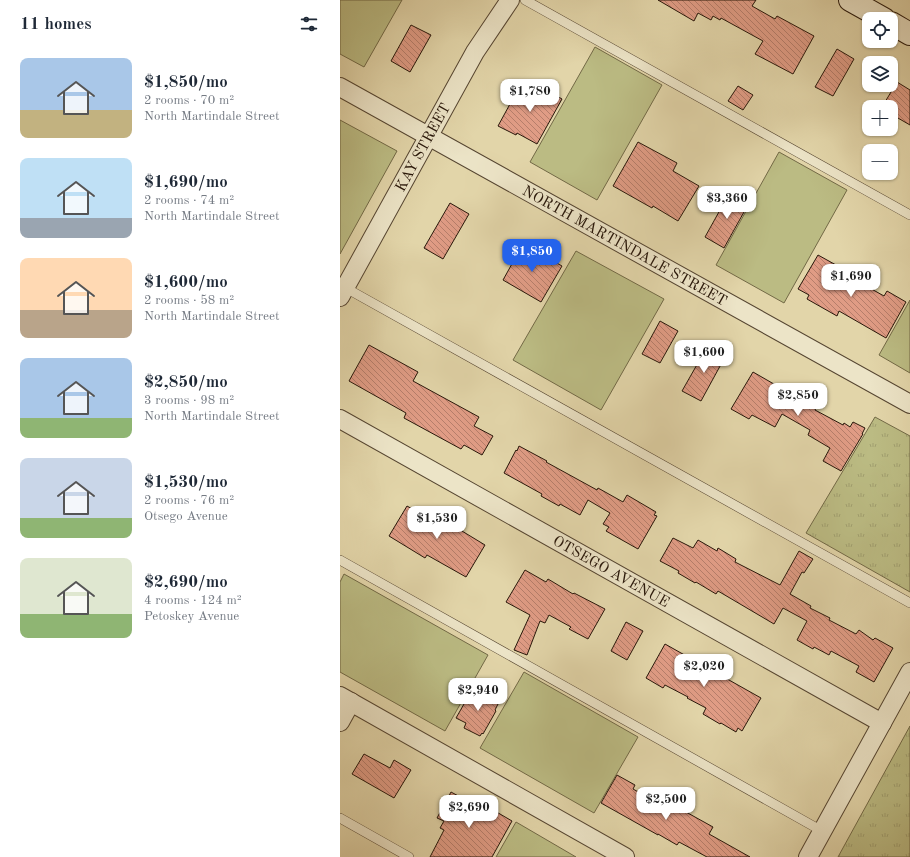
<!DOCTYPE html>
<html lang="en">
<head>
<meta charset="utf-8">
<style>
  :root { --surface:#fff; --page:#f2f2f3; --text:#1f2937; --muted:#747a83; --accent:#2563eb }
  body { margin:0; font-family:"Old Standard TT",serif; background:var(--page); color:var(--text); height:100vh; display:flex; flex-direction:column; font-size:15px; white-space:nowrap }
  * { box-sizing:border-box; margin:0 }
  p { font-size:13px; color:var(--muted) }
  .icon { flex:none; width:22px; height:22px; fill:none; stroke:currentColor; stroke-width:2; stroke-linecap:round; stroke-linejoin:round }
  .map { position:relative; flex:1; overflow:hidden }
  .drawer { display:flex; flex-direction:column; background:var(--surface); width:340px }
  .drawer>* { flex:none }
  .fabs { position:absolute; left:522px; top:12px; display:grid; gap:8px }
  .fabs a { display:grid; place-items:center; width:36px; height:36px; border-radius:8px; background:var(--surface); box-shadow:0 1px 3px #0004; font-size:20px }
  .price { position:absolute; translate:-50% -34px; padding:0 9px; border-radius:8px; background:#fff; color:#222; font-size:13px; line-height:26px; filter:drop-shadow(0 1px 2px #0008) }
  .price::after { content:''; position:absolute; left:50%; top:24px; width:12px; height:9px; margin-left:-6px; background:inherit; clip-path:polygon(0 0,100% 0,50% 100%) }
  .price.on { background:var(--accent); color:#fff }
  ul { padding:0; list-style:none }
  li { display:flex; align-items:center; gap:12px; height:100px; padding:0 20px }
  li span { display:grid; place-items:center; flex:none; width:112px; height:80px; border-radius:8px; color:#555 }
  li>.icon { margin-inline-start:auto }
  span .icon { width:48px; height:48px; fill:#fffc; stroke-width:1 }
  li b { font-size:17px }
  h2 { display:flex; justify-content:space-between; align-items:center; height:48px; padding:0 20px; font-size:17px }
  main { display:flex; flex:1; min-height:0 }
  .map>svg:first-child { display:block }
  .green { fill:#bbbb83; stroke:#726946 }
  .park { fill:url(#park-tufts); stroke:#726946 }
  .building { fill:url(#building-back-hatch); stroke:#28170a }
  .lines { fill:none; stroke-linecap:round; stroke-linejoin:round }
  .lane-casing { stroke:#564632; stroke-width:10 }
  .street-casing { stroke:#564632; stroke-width:20 }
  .secondary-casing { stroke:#28170a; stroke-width:24 }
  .lane { stroke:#ece4c7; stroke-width:9 }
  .street { stroke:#ece4c7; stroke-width:18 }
  .secondary { stroke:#ece4c7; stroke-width:22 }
  .labels { text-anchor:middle; stroke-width:4; stroke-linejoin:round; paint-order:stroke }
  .street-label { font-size:15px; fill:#28170a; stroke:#ece4c7 }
</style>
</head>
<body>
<main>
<section class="drawer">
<h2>11 homes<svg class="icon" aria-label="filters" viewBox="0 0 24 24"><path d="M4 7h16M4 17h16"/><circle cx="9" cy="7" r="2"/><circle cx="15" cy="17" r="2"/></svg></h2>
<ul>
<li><span style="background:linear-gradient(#a9c7e8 65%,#c2b280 0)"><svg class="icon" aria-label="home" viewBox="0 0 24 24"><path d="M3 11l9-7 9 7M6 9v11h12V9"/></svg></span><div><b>$1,850/mo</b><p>2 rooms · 70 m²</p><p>North Martindale Street</p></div></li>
<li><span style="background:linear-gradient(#bfe0f5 75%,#9aa5b1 0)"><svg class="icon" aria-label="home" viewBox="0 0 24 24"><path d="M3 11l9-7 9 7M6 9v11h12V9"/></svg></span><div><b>$1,690/mo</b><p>2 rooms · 74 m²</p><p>North Martindale Street</p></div></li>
<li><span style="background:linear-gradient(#ffd9b3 65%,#b9a48a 0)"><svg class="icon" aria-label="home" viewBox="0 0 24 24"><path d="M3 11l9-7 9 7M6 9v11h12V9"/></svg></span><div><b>$1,600/mo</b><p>2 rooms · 58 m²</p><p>North Martindale Street</p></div></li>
<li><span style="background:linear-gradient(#a9c7e8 75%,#8fb573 0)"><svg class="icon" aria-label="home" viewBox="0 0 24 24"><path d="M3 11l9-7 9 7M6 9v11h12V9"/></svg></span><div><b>$2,850/mo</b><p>3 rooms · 98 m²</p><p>North Martindale Street</p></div></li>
<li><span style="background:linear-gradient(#c9d6e8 75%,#8fb573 0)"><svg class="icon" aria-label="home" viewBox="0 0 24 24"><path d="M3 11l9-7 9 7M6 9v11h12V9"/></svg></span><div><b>$1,530/mo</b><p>2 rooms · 76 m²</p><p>Otsego Avenue</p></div></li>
<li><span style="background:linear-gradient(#dfe7d0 70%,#8fb573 0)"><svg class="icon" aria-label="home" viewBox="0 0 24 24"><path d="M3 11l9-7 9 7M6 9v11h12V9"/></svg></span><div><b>$2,690/mo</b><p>4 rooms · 124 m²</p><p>Petoskey Avenue</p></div></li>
</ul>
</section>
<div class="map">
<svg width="570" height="857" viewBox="0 0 570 857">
  <defs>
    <pattern id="park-tufts" width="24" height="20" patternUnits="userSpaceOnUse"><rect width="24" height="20" fill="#bbbb83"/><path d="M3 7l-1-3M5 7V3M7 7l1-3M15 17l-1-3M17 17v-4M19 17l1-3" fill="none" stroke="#a1a070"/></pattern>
    <pattern id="building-back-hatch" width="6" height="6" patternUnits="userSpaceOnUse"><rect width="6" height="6" fill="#e09c85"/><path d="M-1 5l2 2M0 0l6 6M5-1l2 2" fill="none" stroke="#b67e6b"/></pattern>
  </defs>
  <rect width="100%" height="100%" fill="#e2d5a9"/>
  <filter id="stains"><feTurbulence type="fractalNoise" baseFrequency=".005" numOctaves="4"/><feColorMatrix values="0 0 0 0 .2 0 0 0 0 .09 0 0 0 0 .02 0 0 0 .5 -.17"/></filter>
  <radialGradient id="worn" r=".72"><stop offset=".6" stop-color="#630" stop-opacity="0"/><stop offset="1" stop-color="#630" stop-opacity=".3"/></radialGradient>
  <path class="green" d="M 0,0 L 62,0 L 24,67 L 0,54 Z
    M 255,47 L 322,85 L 257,200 L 190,162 Z
    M 0,120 L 57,151 L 0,254 Z
    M 439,152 L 507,190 L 444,303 L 376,265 Z
    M 236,251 L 324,299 L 261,410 L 173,360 Z
    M 570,300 L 570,373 L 539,355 Z
    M 4,574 L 148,655 L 105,731 L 0,672 L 0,582 Z
    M 184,672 L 298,737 L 254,813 L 140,748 Z
    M 176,822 L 236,857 L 156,857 Z"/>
  <path class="park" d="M 535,417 L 570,436 L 570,592 L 466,533 Z
    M 570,726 L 570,857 L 498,857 Z"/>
  <path class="building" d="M 318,0 L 416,0 L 412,6 L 435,19 L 437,16 L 474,36 L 453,74 L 415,54 L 423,41 L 381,18 L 380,20 L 373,16 L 371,20 L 358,13 L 354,21 Z
    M 71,25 L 91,35 L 70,72 L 51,61 Z
    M 497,49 L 514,59 L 493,96 L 475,87 Z
    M 182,82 L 201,92 L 203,88 L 222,99 L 197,144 L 177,133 L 176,135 L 158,126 Z
    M 557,82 L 570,90 L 570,125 L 551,114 L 551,107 L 542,107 Z
    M 398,86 L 413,95 L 403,110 L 388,101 Z
    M 298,142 L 337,163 L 333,171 L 359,186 L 338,221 L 313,206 L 312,208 L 273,186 Z
    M 390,192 L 409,203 L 384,248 L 365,237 Z
    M 110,203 L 129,214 L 103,259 L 84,248 Z
    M 183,244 L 222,266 L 201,302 L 163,280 Z
    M 478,255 L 496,265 L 493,270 L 518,283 L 519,282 L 544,296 L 547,291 L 566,302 L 546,338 L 499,311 L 497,316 L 467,299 L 469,295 L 458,289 Z
    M 320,321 L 338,331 L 320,363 L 302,354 Z
    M 29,345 L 78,372 L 73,381 L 139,417 L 134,426 L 153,436 L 142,455 L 124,445 L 121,449 L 64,418 L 66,413 L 9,381 Z
    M 367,347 L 385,357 L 361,401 L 342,391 Z
    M 413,372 L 460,399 L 462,394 L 478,403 L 475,410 L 503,425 L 504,423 L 510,427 L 513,422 L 525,428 L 522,434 L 523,434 L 501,471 L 483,461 L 490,448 L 468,435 L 470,430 L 442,414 L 435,427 L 412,415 L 409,419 L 391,409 Z
    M 179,446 L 207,461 L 206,462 L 257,490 L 258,488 L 283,502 L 287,495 L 316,512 L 314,515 L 317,516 L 298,549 L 266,531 L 269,527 L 263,524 L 270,513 L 248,500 L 240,515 L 220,504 L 219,506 L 201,496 L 202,494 L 164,473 L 176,450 L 177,451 Z
    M 67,506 L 86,517 L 89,511 L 145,545 L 126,577 L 87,555 L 85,558 L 49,536 Z
    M 333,538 L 353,548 L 358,540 L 377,551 L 378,548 L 396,559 L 395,562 L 440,585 L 459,551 L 473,559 L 464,573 L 462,572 L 450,594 L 471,606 L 470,608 L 490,618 L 489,620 L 516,634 L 519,630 L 533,640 L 535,638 L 553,648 L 534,682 L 516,672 L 519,666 L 491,651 L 489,655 L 474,647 L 473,649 L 457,640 L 467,621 L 443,608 L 434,624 L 378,591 L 376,594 L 356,582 L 355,583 L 338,573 L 339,571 L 320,561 Z
    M 185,570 L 206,582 L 208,579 L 233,594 L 234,593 L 265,609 L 248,639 L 229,629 L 231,627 L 209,615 L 205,623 L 200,621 L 187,655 L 174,650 L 190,615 L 166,602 Z
    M 286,622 L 303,631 L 287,660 L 271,651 Z
    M 325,644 L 421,698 L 402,731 L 398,728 L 396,732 L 381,723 L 380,724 L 363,714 L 366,708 L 347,698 L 348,697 L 325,685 L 323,688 L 306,678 Z
    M 134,689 L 159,702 L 155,710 L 156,711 L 143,734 L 142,733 L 140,736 L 124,728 L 126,723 L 116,718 L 128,697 L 129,698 Z
    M 24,754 L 50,768 L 54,760 L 71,770 L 54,798 L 12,774 Z
    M 277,775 L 295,785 L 293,789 L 334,812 L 337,807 L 373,827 L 369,834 L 410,857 L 367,857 L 339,842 L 337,845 L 318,834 L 318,835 L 261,803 Z
    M 111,792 L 133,804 L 136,800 L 172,821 L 152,857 L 90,857 L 104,830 L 100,828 L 104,821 L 97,818 Z"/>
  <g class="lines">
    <g class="lane-casing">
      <path id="lane" d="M 185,0 L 570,215
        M 4,287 L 570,603
        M 0,560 L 482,831
        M 0,818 L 69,857"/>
    </g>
    <g class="street-casing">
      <g id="street">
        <path id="s1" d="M 0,87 L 570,404"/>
        <path id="s2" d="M 0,297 L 135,52 L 170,0"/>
        <path id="s3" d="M 0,419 L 542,723"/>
        <path d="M 0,696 L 285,857"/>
        <path d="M 0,722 L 11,702"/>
        <path d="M 468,857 L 570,672"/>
      </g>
    </g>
    <g class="secondary-casing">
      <path id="secondary" d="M 510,0 L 544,19
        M 551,23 L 570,34"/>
    </g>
    <use href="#lane" class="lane"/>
    <use href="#street" class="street"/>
    <use href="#secondary" class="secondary"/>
  </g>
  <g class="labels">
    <g class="street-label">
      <text dy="5" stroke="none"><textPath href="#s2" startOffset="171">KAY STREET</textPath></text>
      <text dy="5" stroke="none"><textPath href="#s1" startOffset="326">NORTH MARTINDALE STREET</textPath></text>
      <text dy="5" stroke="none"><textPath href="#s3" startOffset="311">OTSEGO AVENUE</textPath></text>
    </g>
  </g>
  <rect width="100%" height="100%" filter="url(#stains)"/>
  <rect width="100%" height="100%" fill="url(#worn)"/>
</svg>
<div class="fabs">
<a><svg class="icon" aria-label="locate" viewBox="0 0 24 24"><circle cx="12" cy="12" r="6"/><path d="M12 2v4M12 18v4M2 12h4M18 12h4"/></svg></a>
<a><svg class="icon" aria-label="layers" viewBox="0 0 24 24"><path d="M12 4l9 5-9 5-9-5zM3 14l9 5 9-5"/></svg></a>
<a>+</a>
<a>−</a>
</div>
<b class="price" style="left:190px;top:113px">$1,780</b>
<b class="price" style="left:387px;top:220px">$3,360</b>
<b class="price on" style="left:192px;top:273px">$1,850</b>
<b class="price" style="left:511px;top:298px">$1,690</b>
<b class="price" style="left:364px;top:374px">$1,600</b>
<b class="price" style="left:458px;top:417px">$2,850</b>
<b class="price" style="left:97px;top:540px">$1,530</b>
<b class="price" style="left:364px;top:688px">$2,020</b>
<b class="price" style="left:138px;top:712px">$2,940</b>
<b class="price" style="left:326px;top:821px">$2,500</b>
<b class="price" style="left:129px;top:829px">$2,690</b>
</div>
</main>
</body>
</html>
